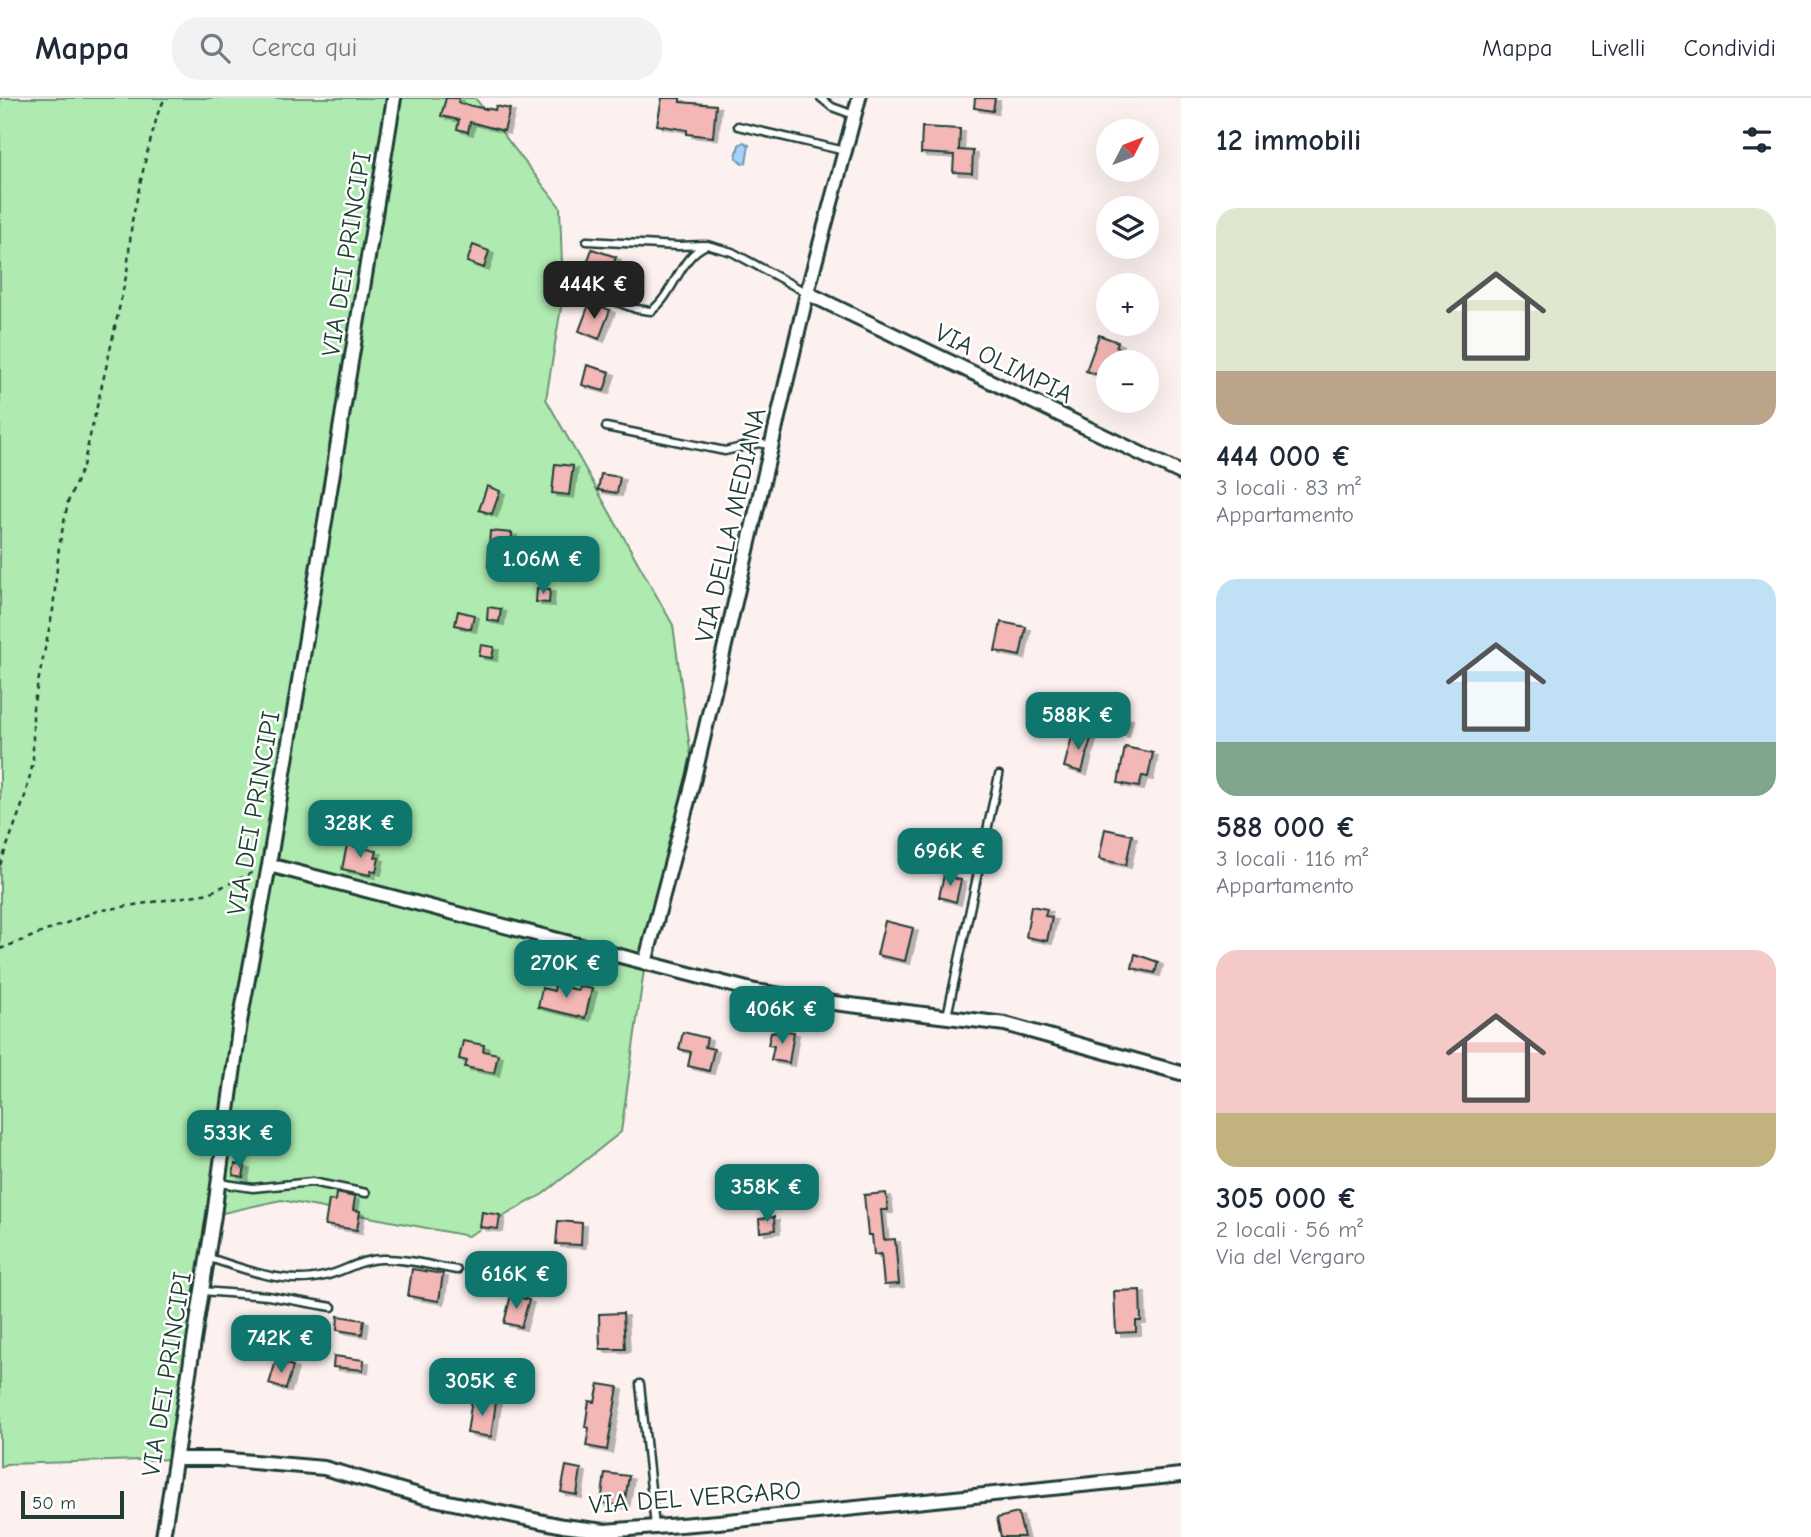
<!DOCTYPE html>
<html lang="it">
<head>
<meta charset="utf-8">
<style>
  :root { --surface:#fff; --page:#f2f2f3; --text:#1f2937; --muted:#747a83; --line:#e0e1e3; --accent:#0f766e }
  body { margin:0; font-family:"Comic Neue",sans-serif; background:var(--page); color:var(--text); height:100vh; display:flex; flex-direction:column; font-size:26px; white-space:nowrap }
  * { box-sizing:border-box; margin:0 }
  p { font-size:23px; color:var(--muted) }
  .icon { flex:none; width:38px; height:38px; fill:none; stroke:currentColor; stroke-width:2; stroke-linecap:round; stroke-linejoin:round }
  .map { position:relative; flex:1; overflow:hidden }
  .drawer { display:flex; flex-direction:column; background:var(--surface); width:630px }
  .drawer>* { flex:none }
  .needle { width:46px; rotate:48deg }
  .controls { position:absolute; left:1096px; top:21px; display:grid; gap:14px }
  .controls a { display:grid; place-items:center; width:63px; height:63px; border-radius:50%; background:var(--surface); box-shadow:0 7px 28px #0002; font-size:35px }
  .scale { position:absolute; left:21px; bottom:18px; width:103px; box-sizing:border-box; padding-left:7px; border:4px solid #1f3d34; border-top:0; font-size:19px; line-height:24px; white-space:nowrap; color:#1f3d34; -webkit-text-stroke:5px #fff; paint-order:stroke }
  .price { position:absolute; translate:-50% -60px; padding:0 16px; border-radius:14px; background:var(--accent); color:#fff; font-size:23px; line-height:46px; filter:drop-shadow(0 2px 4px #0008) }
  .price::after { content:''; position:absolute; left:50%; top:42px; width:21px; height:16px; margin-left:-10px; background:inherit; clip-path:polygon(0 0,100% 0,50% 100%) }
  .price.active { background:#222; color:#fff }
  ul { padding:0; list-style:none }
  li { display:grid; align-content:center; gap:14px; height:371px; padding:0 35px }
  li span { display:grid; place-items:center; height:217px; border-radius:21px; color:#555 }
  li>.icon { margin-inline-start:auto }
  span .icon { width:126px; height:126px; fill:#fffc; stroke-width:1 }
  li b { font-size:30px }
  h2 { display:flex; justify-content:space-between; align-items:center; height:84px; padding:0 35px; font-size:30px }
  header { display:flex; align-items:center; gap:42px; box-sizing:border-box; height:98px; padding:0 35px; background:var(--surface); border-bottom:2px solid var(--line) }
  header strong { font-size:33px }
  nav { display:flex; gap:38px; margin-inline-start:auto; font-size:24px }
  .search { width:490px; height:63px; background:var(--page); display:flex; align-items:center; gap:18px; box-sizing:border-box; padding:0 24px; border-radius:28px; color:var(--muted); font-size:26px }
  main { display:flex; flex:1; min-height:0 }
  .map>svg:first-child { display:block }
  .green { fill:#afebb0; stroke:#679472; stroke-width:2 }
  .water { fill:#a4d1fe; stroke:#6f96ad; stroke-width:2 }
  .building { fill:#f3b7b5; stroke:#1f3d34; stroke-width:2; filter:url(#shadow) }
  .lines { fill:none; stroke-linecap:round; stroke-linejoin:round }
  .lane-casing { stroke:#1f3d34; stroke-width:11 }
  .street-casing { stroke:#1f3d34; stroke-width:18 }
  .path { stroke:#1f3d34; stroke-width:2.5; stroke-dasharray:5 5; stroke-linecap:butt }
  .lane { stroke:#fff; stroke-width:6 }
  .street { stroke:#fff; stroke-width:12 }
  .labels { text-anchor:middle; stroke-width:5; stroke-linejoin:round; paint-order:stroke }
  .street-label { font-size:26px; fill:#1f3d34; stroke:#fff }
</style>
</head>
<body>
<header>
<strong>Mappa</strong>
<div class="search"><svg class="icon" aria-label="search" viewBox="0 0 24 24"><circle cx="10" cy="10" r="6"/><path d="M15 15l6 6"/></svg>Cerca qui</div>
<nav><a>Mappa</a><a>Livelli</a><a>Condividi</a></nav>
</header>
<main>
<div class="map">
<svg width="1181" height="1439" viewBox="0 0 1181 1439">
  <defs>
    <filter id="shadow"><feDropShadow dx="5" dy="3" stdDeviation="0" flood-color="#0004"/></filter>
  </defs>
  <rect width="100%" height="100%" fill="#fdf1f0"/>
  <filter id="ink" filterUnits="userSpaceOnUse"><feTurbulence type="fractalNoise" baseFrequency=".0143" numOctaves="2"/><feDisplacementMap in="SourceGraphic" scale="14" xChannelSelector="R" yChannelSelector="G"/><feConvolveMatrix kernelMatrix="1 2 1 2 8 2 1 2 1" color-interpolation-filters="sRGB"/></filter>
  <g filter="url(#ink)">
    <path class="green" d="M 0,0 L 475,0 L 560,109 L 563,197 L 546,301 L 673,527 L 694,680 L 645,865 L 621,1034 L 543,1096 L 468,1138 L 281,1102 L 214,1117 L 176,1361 L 6,1366 L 0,1369 Z"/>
    <path class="water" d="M 744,44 L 749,47 L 746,65 L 742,66 L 736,59 L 739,47 Z"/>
    <path class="building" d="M 446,0 L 459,0 L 458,5 L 486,11 L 486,10 L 495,12 L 496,8 L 510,11 L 504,33 L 470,24 L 468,34 L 457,31 L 459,22 L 441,18 Z
      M 662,0 L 680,0 L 680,4 L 716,7 L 713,39 L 687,36 L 687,32 L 657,27 Z
      M 975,0 L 995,0 L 993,13 L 974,10 Z
      M 922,29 L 960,31 L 959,52 L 973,53 L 972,75 L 953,74 L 954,57 L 921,55 Z
      M 473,147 L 489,153 L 484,170 L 467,164 Z
      M 592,151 L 616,159 L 610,176 L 586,168 Z
      M 590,204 L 610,212 L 599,241 L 579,233 Z
      M 1099,237 L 1118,244 L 1116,249 L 1127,253 L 1123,264 L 1108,264 L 1108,280 L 1086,273 Z
      M 587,267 L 610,274 L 604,293 L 582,287 Z
      M 555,366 L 573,368 L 569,397 L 552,395 Z
      M 601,376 L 620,379 L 617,395 L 598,392 Z
      M 487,388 L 500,393 L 492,416 L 479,412 Z
      M 490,433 L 512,435 L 510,471 L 488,469 Z
      M 537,490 L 550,491 L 549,505 L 536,504 Z
      M 488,509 L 501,511 L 499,524 L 487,522 Z
      M 458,513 L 474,517 L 471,531 L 455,527 Z
      M 1001,524 L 1026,529 L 1020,558 L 995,553 Z
      M 481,547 L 494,549 L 492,560 L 479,558 Z
      M 1117,617 L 1128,619 L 1124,636 L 1113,633 Z
      M 1073,635 L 1091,640 L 1082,674 L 1064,669 Z
      M 1125,649 L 1153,655 L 1148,679 L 1142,678 L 1139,689 L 1118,685 Z
      M 1105,731 L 1132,737 L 1126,767 L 1099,761 Z
      M 347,747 L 377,753 L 375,759 L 379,760 L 376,774 L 371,773 L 370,777 L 342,771 Z
      M 944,777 L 961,782 L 956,804 L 939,799 Z
      M 1031,808 L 1047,811 L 1045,818 L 1052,819 L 1047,843 L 1026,839 Z
      M 885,823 L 913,830 L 905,863 L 877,857 Z
      M 1135,856 L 1158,864 L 1155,875 L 1132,870 Z
      M 555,887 L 578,892 L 579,888 L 592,891 L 585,920 L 538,909 L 542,890 L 554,893 Z
      M 778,932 L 794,934 L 789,965 L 771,962 L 774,948 L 768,947 L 771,934 L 777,935 Z
      M 683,934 L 707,940 L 705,949 L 714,951 L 709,973 L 688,968 L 691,954 L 679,951 Z
      M 463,943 L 484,947 L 483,953 L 498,956 L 494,975 L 465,969 L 467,963 L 459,961 Z
      M 235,1066 L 245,1068 L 243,1079 L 233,1077 Z
      M 336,1095 L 355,1099 L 353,1112 L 360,1113 L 357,1132 L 325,1127 L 329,1102 L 335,1103 Z
      M 886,1095 L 888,1112 L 881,1112 L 884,1142 L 895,1141 L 899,1186 L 884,1187 L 881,1156 L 874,1157 L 872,1137 L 868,1137 L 864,1097 Z
      M 482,1114 L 500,1117 L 498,1131 L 480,1129 Z
      M 774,1119 L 775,1132 L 760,1134 L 759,1121 Z
      M 558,1123 L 582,1125 L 581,1147 L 556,1146 Z
      M 412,1171 L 443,1176 L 439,1203 L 408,1198 Z
      M 1140,1192 L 1141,1223 L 1136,1223 L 1136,1234 L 1116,1235 L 1114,1193 Z
      M 511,1197 L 529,1202 L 521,1229 L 504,1225 Z
      M 623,1215 L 625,1251 L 600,1251 L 599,1216 Z
      M 338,1218 L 364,1222 L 362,1236 L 337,1232 Z
      M 334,1258 L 364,1262 L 363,1272 L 333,1269 Z
      M 276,1263 L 293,1268 L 286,1291 L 269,1286 Z
      M 599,1286 L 618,1289 L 607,1352 L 586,1348 L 589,1330 L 585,1329 L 589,1303 L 595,1304 Z
      M 472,1301 L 496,1304 L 491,1339 L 467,1335 Z
      M 566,1368 L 581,1371 L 577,1397 L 561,1394 Z
      M 605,1375 L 629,1378 L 624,1408 L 601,1405 Z
      M 1018,1415 L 1024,1439 L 1001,1439 L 997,1420 Z"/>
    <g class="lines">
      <g class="lane-casing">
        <path id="lane" d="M 821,0 L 832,9 L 854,17
          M 738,28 L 845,53
          M 587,143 L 678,148 L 704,147
          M 604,199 L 636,211 L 651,213 C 675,196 679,158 707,147 L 732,154 L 807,195
          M 606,329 L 725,353 L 759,345 L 772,348
          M 947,918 L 999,677
          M 219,1085 L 253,1090 L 312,1084 L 366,1095
          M 207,1159 C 243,1171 286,1188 324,1178 C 344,1174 360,1161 381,1161 C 406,1160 432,1168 457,1172
          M 202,1193 L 268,1198 L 332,1209
          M 640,1286 L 655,1429"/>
      </g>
      <g class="street-casing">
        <path id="street" d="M 807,195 L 1181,375
          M 269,767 L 755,893 L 834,905 L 1005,926 L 1181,975
          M 645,865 L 694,680 L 807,195 L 859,0
          M 176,1361 L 218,1361 L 324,1370 L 425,1399 L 563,1428 L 605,1433 L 718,1424 L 1181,1377
          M 163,1439 L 214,1117 L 240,924 L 269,767 L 394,0"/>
      </g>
      <path class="path" d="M 0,767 L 24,702 L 33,665 L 33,609 L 53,512 L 59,449 L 68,404 L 83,368 L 109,257 L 127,174 L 132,123 L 146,59 L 158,15 L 165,0
        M 0,851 L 97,813 L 209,795 L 256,773"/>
      <use href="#lane" class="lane"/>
      <use href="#street" class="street"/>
    </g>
  </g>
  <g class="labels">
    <g class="street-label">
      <text transform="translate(346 156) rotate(-81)" y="9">VIA DEI PRINCIPI</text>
      <text transform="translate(1004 265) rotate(26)" y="9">VIA OLIMPIA</text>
      <text transform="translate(730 427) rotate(-77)" y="9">VIA DELLA MEDIANA</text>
      <text transform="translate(253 715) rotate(-80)" y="9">VIA DEI PRINCIPI</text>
      <text transform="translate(166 1276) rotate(-81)" y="9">VIA DEI PRINCIPI</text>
      <text transform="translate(695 1399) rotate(-4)" y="9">VIA DEL VERGARO</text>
    </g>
  </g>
</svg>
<div class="controls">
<a><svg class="needle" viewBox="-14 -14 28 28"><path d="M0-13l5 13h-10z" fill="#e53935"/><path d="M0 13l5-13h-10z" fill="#747a83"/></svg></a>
<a><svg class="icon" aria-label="layers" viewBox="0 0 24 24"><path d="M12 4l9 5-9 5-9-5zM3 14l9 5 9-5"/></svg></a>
<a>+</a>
<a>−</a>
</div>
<div class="scale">50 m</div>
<b class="price active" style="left:594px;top:223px">444K €</b>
<b class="price" style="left:543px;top:498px">1.06M €</b>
<b class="price" style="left:1078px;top:654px">588K €</b>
<b class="price" style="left:360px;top:762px">328K €</b>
<b class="price" style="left:950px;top:790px">696K €</b>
<b class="price" style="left:566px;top:902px">270K €</b>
<b class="price" style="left:782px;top:948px">406K €</b>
<b class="price" style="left:239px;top:1072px">533K €</b>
<b class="price" style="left:767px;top:1126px">358K €</b>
<b class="price" style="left:516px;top:1213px">616K €</b>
<b class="price" style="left:281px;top:1277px">742K €</b>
<b class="price" style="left:482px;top:1320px">305K €</b>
</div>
<section class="drawer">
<h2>12 immobili<svg class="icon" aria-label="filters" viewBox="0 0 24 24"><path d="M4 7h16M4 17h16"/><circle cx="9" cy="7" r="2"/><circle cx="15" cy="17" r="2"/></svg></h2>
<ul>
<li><span style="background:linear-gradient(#dfe7d0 75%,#b9a48a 0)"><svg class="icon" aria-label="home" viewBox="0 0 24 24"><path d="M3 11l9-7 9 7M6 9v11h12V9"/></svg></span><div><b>444 000 €</b><p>3 locali · 83 m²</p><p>Appartamento</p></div></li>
<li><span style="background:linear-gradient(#bfe0f5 75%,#7fa58c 0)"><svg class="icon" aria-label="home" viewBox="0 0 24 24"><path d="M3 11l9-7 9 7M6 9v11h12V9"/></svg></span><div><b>588 000 €</b><p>3 locali · 116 m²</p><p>Appartamento</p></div></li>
<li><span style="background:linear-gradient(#f6c9c9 75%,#c2b280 0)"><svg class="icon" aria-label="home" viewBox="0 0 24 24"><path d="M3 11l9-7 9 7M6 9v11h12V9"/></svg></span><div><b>305 000 €</b><p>2 locali · 56 m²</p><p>Via del Vergaro</p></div></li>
</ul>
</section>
</main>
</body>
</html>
